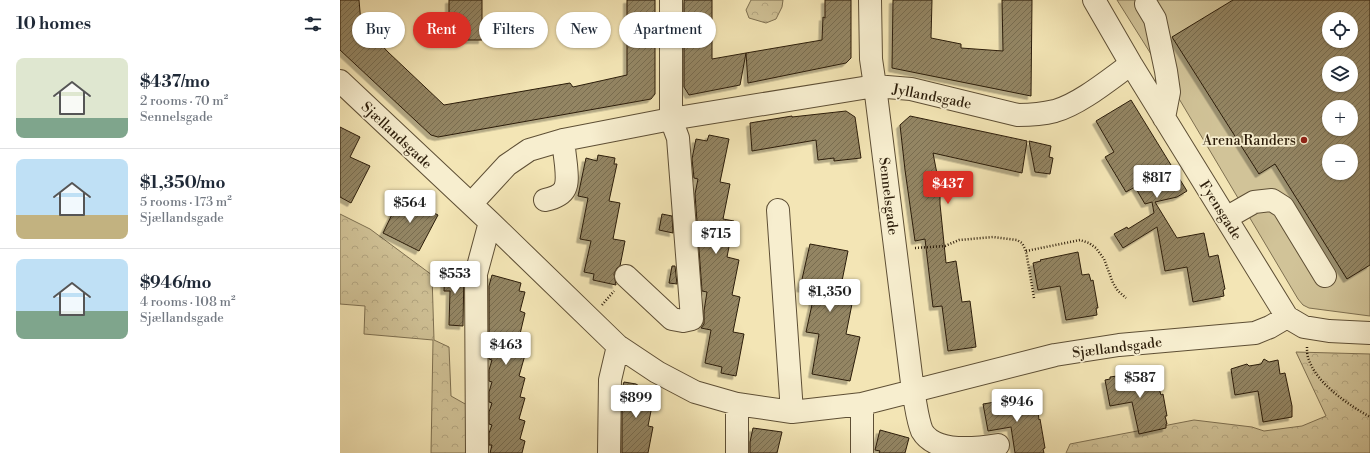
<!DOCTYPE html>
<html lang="en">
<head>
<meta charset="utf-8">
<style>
  :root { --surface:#fff; --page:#f2f2f3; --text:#1f2937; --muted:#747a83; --line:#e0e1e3; --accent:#d93025 }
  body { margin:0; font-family:"Libre Bodoni",serif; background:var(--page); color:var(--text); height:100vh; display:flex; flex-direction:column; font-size:15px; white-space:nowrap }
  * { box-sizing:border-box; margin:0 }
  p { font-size:13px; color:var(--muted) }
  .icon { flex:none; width:22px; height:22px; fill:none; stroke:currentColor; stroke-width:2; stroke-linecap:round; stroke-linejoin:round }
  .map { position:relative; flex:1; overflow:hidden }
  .panel { display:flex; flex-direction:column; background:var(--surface); width:340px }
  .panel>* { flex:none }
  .guide { position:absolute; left:12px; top:12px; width:380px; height:36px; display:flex; gap:8px }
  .fabs { position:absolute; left:982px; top:12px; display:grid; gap:8px }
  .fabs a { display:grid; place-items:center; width:36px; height:36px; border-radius:50%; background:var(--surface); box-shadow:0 1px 3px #0004; font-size:20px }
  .price { position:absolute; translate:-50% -34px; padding:0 9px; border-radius:4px; background:#fff; color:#222; font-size:13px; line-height:26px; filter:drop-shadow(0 1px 2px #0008) }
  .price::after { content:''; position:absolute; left:50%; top:24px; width:12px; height:9px; margin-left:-6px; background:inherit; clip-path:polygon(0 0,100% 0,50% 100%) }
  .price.on { background:var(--accent); color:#fff }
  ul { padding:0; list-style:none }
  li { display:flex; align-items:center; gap:12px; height:100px; padding:0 16px }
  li+li { border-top:1px solid var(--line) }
  li span { display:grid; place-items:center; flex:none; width:112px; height:80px; border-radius:8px; color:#555 }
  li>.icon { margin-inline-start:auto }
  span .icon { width:48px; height:48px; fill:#fffc; stroke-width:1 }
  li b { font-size:17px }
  h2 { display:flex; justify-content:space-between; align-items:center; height:48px; padding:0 16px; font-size:17px }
  .tag { padding:0 14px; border-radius:18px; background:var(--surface); box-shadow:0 1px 3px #0004; font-size:14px; line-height:36px }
  .tag.on { background:var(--accent); color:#fff }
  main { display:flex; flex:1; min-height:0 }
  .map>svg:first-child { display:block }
  .grass { fill:#d1c398; stroke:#7e7051; fill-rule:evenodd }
  .forest { fill:url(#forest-crowns); stroke:#7e7051 }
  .building { fill:url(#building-hatch); stroke:#2c1d0a; fill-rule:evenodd; filter:url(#shadow) }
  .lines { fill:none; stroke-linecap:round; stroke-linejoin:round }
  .minor-casing { stroke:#5e4f35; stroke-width:24 }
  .path { stroke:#2c1d0a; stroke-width:2.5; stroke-dasharray:1 2; stroke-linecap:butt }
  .minor { stroke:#f7eecf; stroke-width:22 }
  .poi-dot { fill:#8f2418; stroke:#f7eecf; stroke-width:1.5 }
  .labels { text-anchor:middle; stroke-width:3.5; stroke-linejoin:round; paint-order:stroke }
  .street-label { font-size:14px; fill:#2c1d0a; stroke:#f7eecf }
  .poi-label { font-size:14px; fill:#2c1d0a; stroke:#f7eecf; text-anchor:end }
</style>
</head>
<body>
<main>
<section class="panel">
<h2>10 homes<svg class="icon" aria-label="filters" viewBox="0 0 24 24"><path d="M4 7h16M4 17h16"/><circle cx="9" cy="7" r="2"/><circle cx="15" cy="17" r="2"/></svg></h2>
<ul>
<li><span style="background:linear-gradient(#dfe7d0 75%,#7fa58c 0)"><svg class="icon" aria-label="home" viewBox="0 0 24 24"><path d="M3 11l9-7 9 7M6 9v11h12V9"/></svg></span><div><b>$437/mo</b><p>2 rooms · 70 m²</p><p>Sennelsgade</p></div></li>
<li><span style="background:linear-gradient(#bfe0f5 70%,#c2b280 0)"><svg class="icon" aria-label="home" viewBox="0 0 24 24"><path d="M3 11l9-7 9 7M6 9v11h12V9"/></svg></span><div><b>$1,350/mo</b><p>5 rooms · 173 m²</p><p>Sjællandsgade</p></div></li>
<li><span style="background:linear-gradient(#bfe0f5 65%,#7fa58c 0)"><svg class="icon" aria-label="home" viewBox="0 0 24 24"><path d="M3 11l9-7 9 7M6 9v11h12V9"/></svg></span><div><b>$946/mo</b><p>4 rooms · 108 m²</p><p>Sjællandsgade</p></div></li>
</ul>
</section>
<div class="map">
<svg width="1030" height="453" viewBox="0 0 1030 453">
  <defs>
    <pattern id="forest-crowns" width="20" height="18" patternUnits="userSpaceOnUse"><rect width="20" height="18" fill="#d1c398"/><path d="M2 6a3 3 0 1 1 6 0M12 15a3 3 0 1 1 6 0" fill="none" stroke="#b4a782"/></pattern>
    <pattern id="building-hatch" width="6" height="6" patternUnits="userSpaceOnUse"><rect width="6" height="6" fill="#938563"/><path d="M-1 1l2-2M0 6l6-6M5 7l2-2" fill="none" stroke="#786c50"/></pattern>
    <filter id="shadow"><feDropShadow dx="-3.5" dy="3.5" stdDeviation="0" flood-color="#0004"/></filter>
  </defs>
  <rect width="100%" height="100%" fill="#f3e5b5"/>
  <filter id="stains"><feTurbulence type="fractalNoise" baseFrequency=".005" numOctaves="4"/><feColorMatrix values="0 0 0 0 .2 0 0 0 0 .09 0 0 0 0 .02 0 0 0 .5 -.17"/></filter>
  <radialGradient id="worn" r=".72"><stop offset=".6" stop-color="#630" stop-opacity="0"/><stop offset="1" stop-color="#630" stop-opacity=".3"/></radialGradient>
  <path class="grass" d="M 777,0 L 1030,0 L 1030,316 L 969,308 L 963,305 L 958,299 L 838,97 ZM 989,19 L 1011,19 L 1011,41 L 989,41 ZM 989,63 L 1011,63 L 1011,85 L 989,85 ZM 989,107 L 1011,107 L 1011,129 L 989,129 ZM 989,151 L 1011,151 L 1011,173 L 989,173 Z"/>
  <path class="forest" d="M 411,0 L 443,0 L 442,7 L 436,19 L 426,23 L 409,18 L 406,10 Z
    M 0,214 L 30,229 L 92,275 L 94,340 L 109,347 L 111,396 L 127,405 L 126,453 L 91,453 L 93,340 L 24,334 L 25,306 L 0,304 Z
    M 956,352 L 1030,354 L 1030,453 L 726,453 L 730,444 L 854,420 L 912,427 L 924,431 L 962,426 L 986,416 Z"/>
  <path class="building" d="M 0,0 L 19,0 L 21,23 L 48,52 L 104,105 L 230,83 L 233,87 L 287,75 L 287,0 L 315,0 L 315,94 L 311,99 L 98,137 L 91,135 L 0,50 Z
    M 109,0 L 142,0 L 142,40 L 109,40 Z
    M 344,0 L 372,0 L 372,59 L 406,53 L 400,85 L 349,95 L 344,87 Z
    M 485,0 L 511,0 L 511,58 L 506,63 L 408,83 L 406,53 L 482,40 L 483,17 L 485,18 Z
    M 553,0 L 592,0 L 591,38 L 621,44 L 621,48 L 663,51 L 662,0 L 692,0 L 691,96 L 552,68 Z
    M 893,0 L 1030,0 L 1030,265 L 1007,279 L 935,164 L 919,174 L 832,37 ZM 989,19 L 1011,19 L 1011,41 L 989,41 ZM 989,63 L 1011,63 L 1011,85 L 989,85 ZM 989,107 L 1011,107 L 1011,129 L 989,129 ZM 989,151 L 1011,151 L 1011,173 L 989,173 Z
    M 791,100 L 847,191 L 837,197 L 815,202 L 837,238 L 864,233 L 869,257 L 878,255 L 885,289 L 883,290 L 884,296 L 853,302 L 847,267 L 825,271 L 817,227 L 783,248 L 774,234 L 787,227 L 788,229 L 814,213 L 812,202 L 805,204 L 795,187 L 786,192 L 765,157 L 774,152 L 756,121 Z
    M 506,111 L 515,117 L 521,158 L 494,161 L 494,158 L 478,160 L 476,140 L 412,151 L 410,123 L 452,116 L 452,117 Z
    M 570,116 L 687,141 L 682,173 L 593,153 L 598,179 L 600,181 L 600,204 L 606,263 L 616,261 L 622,302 L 630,301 L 636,347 L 608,351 L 602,306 L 593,307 L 585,239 L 575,241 L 565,170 L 560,125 Z
    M 0,127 L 20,137 L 10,157 L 30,166 L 11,203 L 0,197 Z
    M 369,135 L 389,139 L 380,182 L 390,184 L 383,219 L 394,221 L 387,257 L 399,260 L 392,295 L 400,297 L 393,332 L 404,334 L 396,376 L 381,373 L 382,367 L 365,363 L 371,330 L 361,328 L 364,324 L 364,311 L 367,292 L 362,291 L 355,194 L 358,179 L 354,178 L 352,159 L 356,139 L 367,141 Z
    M 689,141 L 711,146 L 709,157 L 713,158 L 710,174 L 695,172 Z
    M 258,155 L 275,158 L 274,164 L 277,164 L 269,201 L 280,203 L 273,239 L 285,241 L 280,266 L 277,268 L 274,274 L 276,285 L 253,280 L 254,274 L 244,272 L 251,241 L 240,239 L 248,198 L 238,196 L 246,158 L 257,161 Z
    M 61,196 L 98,215 L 79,251 L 43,233 Z
    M 322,214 L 332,216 L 333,233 L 319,230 Z
    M 470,244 L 508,251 L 500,291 L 514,294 L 506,334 L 520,337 L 510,381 L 472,374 L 479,334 L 466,332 L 475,291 L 460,288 Z
    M 738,252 L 742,275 L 749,274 L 751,281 L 753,280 L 758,308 L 756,308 L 757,315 L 726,320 L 720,286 L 698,290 L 693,263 L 701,261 L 700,260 Z
    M 332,266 L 335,266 L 337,284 L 329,283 Z
    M 105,268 L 124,269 L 123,326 L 109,325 L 110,291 L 104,291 Z
    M 152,275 L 181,283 L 179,291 L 185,292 L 180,311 L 185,313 L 180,334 L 184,335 L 179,354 L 185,355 L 179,376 L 185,378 L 180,397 L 185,398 L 179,419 L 185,421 L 180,439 L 185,441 L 182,453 L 150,453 L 152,445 L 149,445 L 149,433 L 152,425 L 149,424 L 149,412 L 152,403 L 149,402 L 149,392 L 152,382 L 149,381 L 149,370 L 152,360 L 149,359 L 149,350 L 152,340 L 149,339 L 149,286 Z
    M 924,359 L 929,362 L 938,360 L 940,374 L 945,373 L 952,406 L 952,417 L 923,422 L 918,391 L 895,395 L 891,369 L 907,364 L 909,366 L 921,364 Z
    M 812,371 L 815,385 L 818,385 L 821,395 L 823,394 L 827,416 L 825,416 L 827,424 L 826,424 L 826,428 L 799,434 L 792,402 L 770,406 L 765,380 L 770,379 L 770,377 Z
    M 284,382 L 296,384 L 310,393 L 308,405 L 312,406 L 308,426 L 313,427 L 308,453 L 282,453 L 282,389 Z
    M 690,395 L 693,410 L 695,409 L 696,412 L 698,412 L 699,420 L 700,419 L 705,448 L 703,449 L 704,453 L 675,453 L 671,427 L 648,431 L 643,404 L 655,402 L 655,400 Z
    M 413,428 L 442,432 L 437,453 L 410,453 L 410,442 Z
    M 540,430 L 569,438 L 565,453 L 539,453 L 540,451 L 535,450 Z"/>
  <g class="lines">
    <g class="minor-casing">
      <path id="minor" d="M 530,0 L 531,59 L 535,86 L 573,391 C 576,404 577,419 582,431 C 595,453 633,449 658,445
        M 754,0 L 791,64 L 947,317
        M 806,4 L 815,19 L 826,71 L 829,92 L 824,118
        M 0,81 L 150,222 L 278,346 L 317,372 L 355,392 L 397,404 L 452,412 L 522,404 L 715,355 L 779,345 L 915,333 L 930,327 L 947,317 L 964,327 L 989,331 L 1030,333
        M 205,200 C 228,195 228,186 226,165 C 225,157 224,148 223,140
        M 131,204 L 167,165 L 189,150 L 223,140 L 331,119 L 535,86 L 571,89 L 678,115 C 691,115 703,114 715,111 C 740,104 770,79 791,64
        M 438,210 L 452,412
        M 886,218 L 914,202 L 932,200 L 943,207 L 985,276
        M 286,276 L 332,319 L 343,321 L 352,319 L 338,138 L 331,119 L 331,0
        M 522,404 L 522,453
        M 137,453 L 136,274 L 150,222
        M 269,453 L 270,380 L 278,346
        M 397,453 L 397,404"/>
    </g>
    <path class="path" d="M 575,248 L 605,246 L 619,240 L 653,237 L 677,240 L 682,243 L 686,251 L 694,298
      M 686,251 L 740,240 L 749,243 L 756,248 L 764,259 L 773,283 L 778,291 L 786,298
      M 262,305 L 274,291
      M 967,347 C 967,351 967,356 969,360 C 977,384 1009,405 1030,417"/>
    <use href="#minor" class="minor"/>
  </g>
  <circle class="poi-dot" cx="964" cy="140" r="4"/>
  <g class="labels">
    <g class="street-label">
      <text transform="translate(592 96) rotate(11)" y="5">Jyllandsgade</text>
      <text transform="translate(57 135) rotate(43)" y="5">Sjællandsgade</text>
      <text transform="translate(549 196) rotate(83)" y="5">Sennelsgade</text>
      <text transform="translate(881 210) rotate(58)" y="5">Fyensgade</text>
      <text transform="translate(777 347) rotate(-7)" y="5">Sjællandsgade</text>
    </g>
    <g class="poi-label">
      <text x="956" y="145">Arena Randers</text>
    </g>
  </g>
  <rect width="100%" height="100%" filter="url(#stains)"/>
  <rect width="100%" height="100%" fill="url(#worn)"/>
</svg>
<div class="fabs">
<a><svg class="icon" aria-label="locate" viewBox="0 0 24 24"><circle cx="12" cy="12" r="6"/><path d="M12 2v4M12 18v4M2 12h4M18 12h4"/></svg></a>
<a><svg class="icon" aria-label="layers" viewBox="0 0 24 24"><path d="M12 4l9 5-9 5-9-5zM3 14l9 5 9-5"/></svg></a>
<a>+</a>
<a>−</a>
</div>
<b class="price" style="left:817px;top:199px">$817</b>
<b class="price on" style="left:608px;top:205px">$437</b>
<b class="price" style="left:70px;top:224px">$564</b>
<b class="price" style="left:376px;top:255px">$715</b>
<b class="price" style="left:115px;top:295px">$553</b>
<b class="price" style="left:490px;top:313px">$1,350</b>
<b class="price" style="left:166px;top:366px">$463</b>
<b class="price" style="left:800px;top:399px">$587</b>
<b class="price" style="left:296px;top:419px">$899</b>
<b class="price" style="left:677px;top:423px">$946</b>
<div class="guide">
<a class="tag">Buy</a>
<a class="tag on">Rent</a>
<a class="tag">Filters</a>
<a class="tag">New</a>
<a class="tag">Apartment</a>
</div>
</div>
</main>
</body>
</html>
